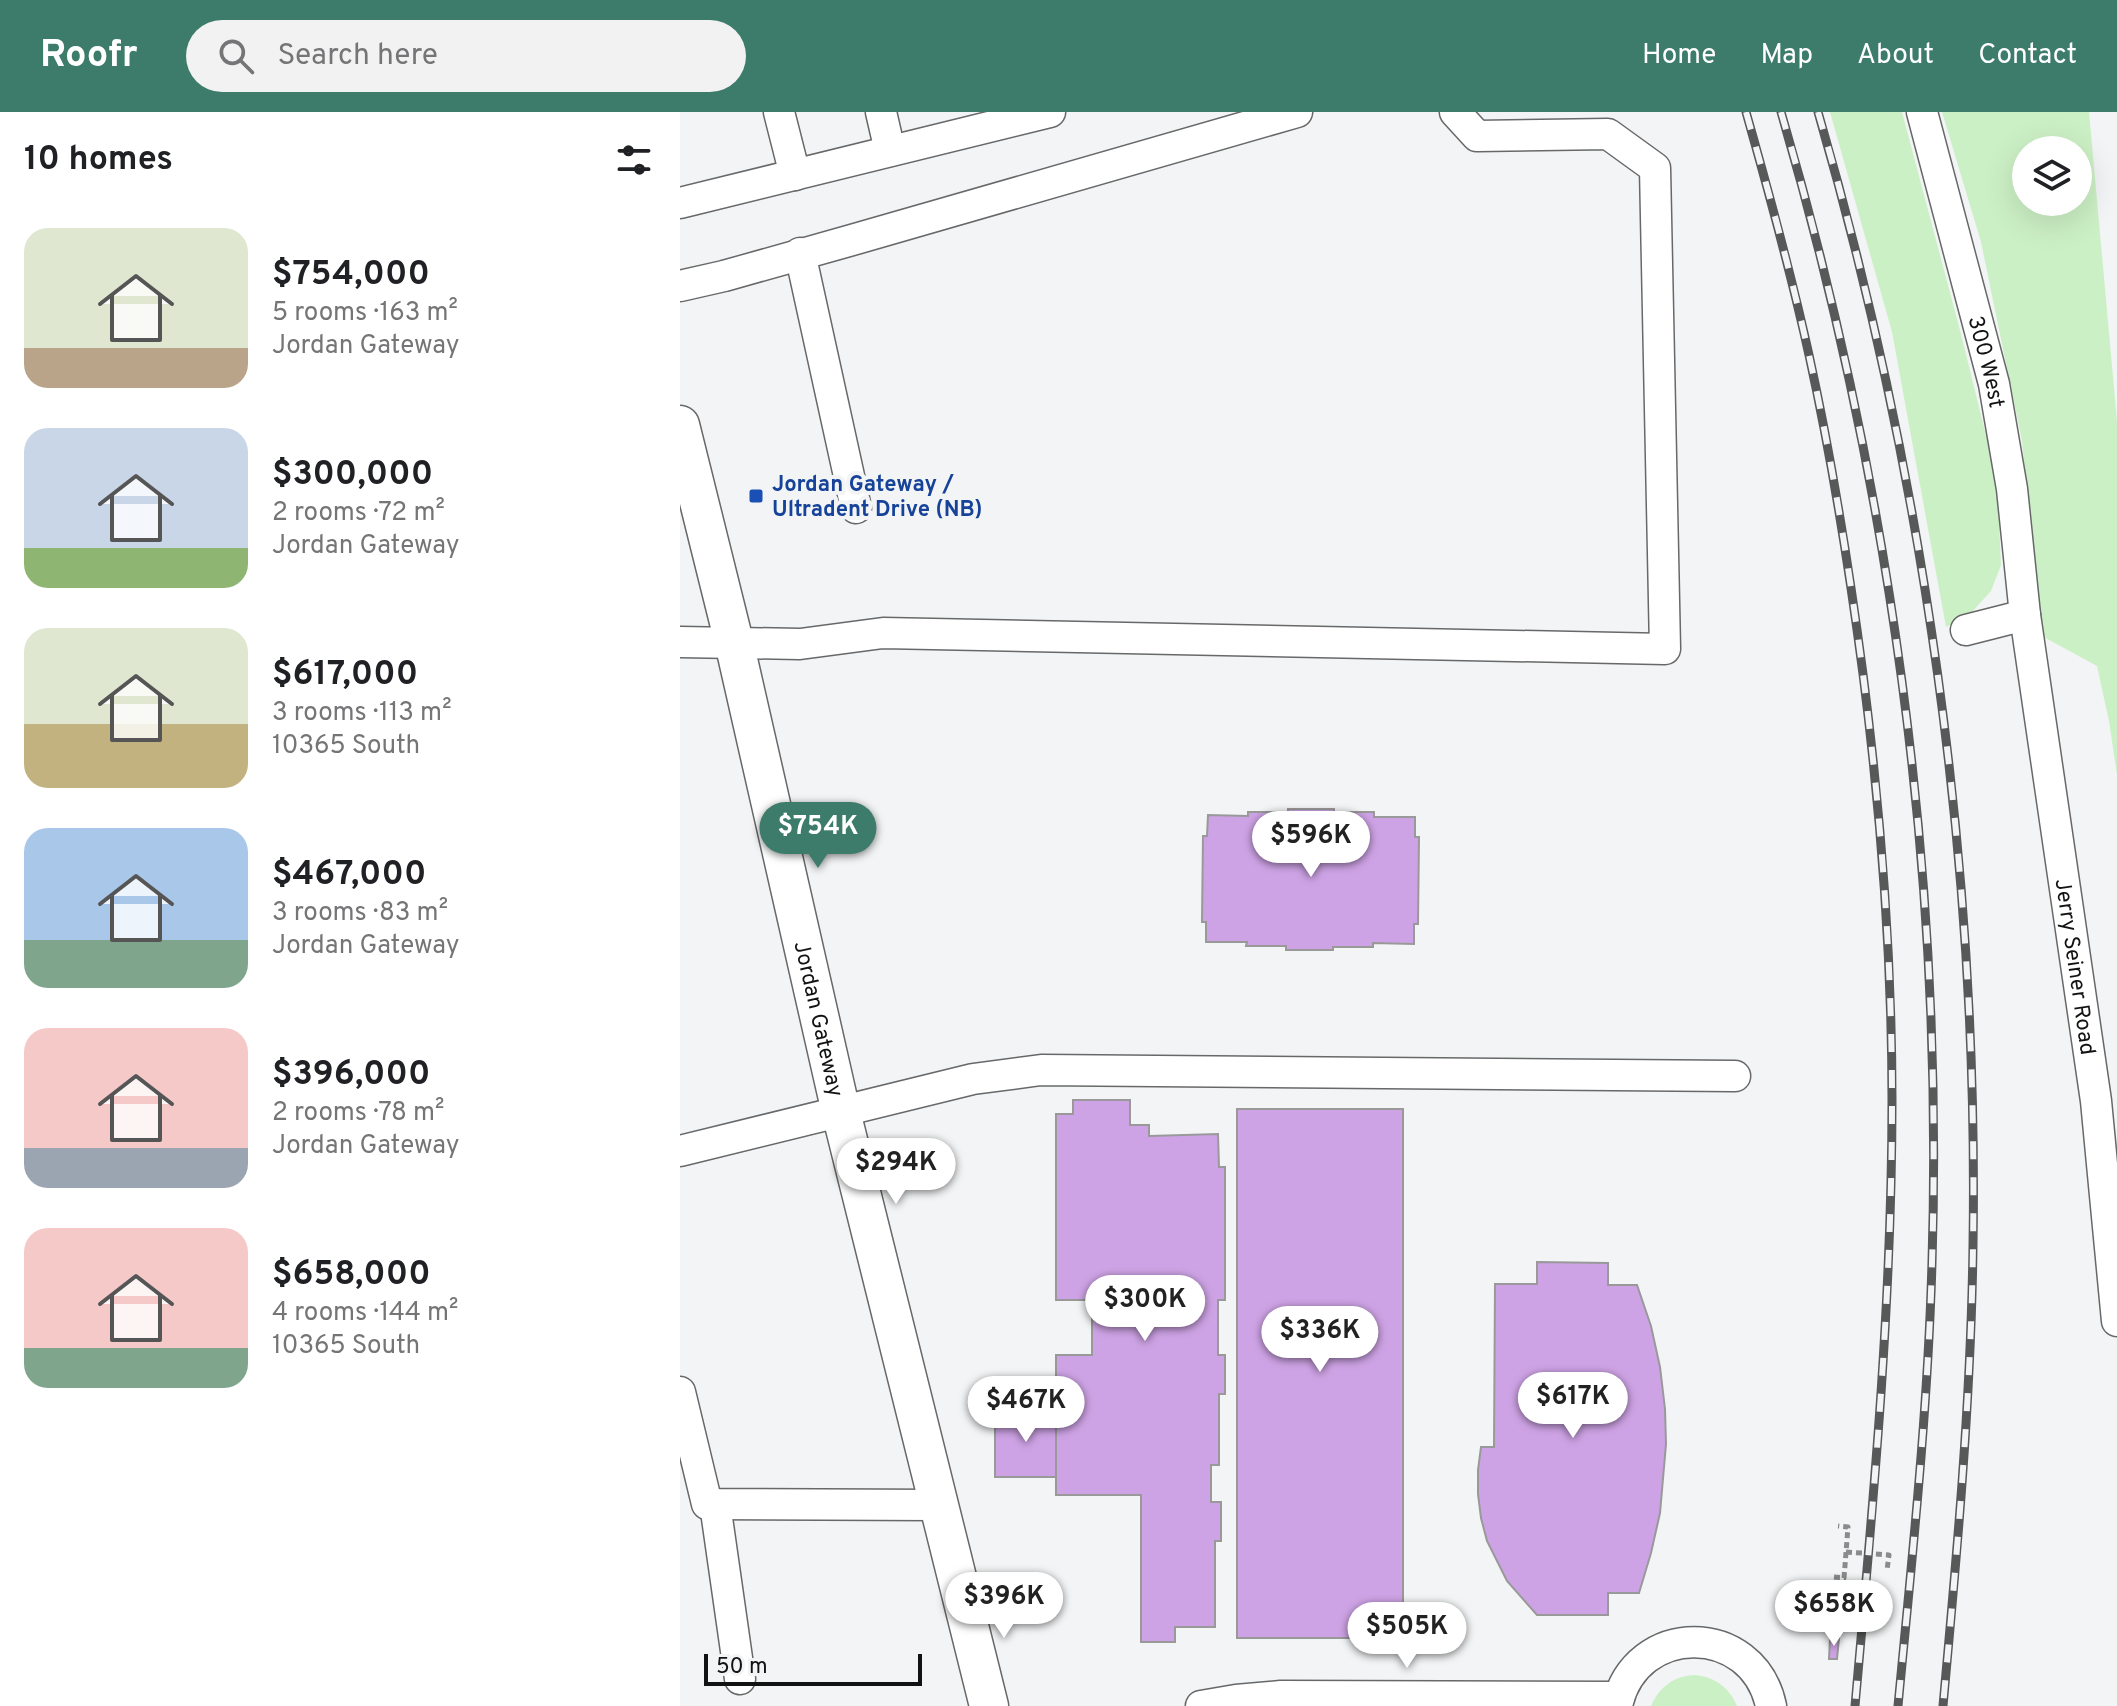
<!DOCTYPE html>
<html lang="en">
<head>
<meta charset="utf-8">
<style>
  :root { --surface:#fff; --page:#f2f2f2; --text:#202124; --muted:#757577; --accent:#3d7c6a }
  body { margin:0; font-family:Overpass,sans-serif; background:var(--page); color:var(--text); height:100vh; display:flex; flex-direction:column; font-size:30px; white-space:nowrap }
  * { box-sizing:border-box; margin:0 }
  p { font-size:26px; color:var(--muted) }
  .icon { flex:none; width:44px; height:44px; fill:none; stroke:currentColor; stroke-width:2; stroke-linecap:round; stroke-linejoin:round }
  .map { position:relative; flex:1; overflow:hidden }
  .sheet { display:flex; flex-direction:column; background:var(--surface); width:680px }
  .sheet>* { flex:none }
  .buttons { position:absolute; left:1332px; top:24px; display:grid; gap:16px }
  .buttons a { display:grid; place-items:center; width:80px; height:80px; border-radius:50%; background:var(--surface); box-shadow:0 8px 32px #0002; font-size:40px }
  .scale { position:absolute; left:24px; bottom:20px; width:218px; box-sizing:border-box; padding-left:8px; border:4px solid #111212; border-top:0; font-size:22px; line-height:28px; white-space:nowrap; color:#111212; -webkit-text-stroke:6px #f3f4f5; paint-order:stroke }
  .price { position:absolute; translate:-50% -68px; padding:0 18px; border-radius:28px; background:#fff; color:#222; font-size:26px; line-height:52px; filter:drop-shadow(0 2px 4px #0008) }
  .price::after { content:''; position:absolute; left:50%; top:48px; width:24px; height:18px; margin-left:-12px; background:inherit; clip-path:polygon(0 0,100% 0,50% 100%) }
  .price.current { background:var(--accent); color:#fff }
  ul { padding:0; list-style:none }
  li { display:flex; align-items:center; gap:24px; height:200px; padding:0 24px }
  li span { display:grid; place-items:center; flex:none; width:224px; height:160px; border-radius:24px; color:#555 }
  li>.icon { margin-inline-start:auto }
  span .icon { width:96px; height:96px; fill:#fffc; stroke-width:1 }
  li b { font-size:34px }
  h2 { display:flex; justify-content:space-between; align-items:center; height:96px; padding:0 24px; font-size:34px }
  header { display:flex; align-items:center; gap:48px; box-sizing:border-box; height:112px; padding:0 40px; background:var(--accent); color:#fff }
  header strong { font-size:38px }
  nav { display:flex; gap:44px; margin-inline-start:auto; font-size:28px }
  .search { width:560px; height:72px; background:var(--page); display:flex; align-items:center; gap:20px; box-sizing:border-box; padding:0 28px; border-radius:44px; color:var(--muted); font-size:30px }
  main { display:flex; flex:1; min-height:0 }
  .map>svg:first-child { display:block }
  .green { fill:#ccf0c5; fill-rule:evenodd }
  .building { fill:#cea3e5; stroke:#99999a; stroke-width:2 }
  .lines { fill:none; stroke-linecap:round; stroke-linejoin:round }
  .minor-casing { stroke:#676869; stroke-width:33 }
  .major-casing { stroke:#676869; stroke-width:41 }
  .path { stroke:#8a8b8c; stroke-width:5; stroke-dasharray:6 4; stroke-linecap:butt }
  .minor { stroke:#fff; stroke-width:30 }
  .major { stroke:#fff; stroke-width:38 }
  .rail-casing { stroke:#575858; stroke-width:9 }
  .rail { stroke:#f3f4f5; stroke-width:6; stroke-dasharray:18; stroke-linecap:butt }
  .transit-dot { fill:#1a4fb4; stroke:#f3f4f5; stroke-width:3 }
  .labels { text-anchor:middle; stroke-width:8; stroke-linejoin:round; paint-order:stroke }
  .street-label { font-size:22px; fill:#111212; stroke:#f3f4f5 }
  .transit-label { font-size:22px; font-weight:bold; fill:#164399; stroke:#f3f4f5; text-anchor:start }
</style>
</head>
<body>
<header>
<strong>Roofr</strong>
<div class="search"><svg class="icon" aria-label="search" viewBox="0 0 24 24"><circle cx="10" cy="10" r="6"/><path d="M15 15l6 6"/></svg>Search here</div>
<nav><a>Home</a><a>Map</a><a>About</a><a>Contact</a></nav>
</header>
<main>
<section class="sheet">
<h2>10 homes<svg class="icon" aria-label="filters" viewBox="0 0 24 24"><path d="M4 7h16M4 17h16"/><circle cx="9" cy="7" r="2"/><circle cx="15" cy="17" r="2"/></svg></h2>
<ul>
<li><span style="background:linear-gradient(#dfe7d0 75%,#b9a48a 0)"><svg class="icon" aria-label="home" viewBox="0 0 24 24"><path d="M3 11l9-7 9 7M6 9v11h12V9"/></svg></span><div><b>$754,000</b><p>5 rooms · 163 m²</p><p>Jordan Gateway</p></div></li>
<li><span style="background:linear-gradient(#c9d6e8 75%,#8fb573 0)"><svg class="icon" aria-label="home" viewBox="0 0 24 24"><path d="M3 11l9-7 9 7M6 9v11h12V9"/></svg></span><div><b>$300,000</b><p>2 rooms · 72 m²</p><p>Jordan Gateway</p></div></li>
<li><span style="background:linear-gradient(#dfe7d0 60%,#c2b280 0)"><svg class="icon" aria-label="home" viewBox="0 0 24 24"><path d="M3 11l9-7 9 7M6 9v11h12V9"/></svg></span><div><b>$617,000</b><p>3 rooms · 113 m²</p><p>10365 South</p></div></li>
<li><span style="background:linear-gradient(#a9c7e8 70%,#7fa58c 0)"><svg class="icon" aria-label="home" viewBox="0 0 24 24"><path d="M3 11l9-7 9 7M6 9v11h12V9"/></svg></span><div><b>$467,000</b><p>3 rooms · 83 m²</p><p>Jordan Gateway</p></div></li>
<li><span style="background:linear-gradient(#f6c9c9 75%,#9aa5b1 0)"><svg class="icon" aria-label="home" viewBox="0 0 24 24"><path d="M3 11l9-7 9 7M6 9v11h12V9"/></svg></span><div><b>$396,000</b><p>2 rooms · 78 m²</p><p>Jordan Gateway</p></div></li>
<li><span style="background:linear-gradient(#f6c9c9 75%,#7fa58c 0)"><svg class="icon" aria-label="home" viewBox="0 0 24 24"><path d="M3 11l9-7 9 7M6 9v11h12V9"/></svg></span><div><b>$658,000</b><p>4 rooms · 144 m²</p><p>10365 South</p></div></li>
</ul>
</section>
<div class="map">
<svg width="1437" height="1594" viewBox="0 0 1437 1594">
  <rect width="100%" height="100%" fill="#f3f4f5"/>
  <path class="green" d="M 1150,0 L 1222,0 L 1281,222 L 1317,368 L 1321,453 L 1311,479 L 1291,501 L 1266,515 L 1212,220 Z
    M 1262,0 L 1409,0 L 1437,309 L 1437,663 L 1429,609 L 1417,554 L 1360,523 L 1342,329 L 1301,130 ZM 1346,38 L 1398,38 L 1398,90 L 1346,90 Z
    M 1015,1563 C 1035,1565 1049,1575 1057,1594 L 971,1594 C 980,1574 994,1564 1015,1563 Z"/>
  <path class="building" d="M 608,697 L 654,697 L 654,700 L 694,700 L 694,705 L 735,705 L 735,725 L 739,725 L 738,812 L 734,812 L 734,832 L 693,831 L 693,835 L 653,835 L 653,838 L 606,838 L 606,834 L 566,834 L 567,830 L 526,830 L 526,810 L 522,810 L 523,724 L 527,724 L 528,703 L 568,704 L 568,700 L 608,700 Z
    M 393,988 L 450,988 L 450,1013 L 469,1013 L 469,1024 L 538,1022 L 539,1055 L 545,1055 L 545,1188 L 538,1188 L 538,1243 L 545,1243 L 545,1282 L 539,1282 L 539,1353 L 531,1353 L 531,1390 L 541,1390 L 541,1429 L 535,1429 L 535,1515 L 495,1515 L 495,1530 L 461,1530 L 461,1383 L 376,1383 L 376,1243 L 412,1243 L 412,1188 L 376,1188 L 376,1002 L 393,1002 Z
    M 557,997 L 723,997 L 723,1526 L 557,1526 Z
    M 857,1150 L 928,1151 L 928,1173 L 957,1173 L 971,1214 L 980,1255 L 985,1297 L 986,1332 L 980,1401 L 971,1441 L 959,1481 L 928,1481 L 928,1503 L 857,1503 L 827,1469 L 807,1429 L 801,1406 L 798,1382 L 798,1358 L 801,1335 L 814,1335 L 815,1172 L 857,1172 Z
    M 315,1299 L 376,1299 L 376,1365 L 315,1365 Z
    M 1150,1526 L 1159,1526 L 1157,1547 L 1149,1547 Z"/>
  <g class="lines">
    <g class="minor-casing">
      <g id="minor">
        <path d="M 99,0 L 115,63"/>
        <path d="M 201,0 L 210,39"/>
        <path id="s1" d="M 1242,0 L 1314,272 L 1332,377 L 1345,503 L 1416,989 L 1437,1209"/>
        <path d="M 0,91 L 370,0"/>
        <path d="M 120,141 L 176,396"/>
        <path d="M 0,174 L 44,164 L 172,128 L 617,0"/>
        <path d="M 1286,518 L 1345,503"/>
        <path d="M 0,530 L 120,532 L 203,521 L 985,537 L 975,56 L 928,22 L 797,24 L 775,0"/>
        <path d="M 0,1039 L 293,967 L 361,958 L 1055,964"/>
        <path d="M 0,1280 L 27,1392 L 257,1393"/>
        <path d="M 35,1392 L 60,1567"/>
        <path d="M 521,1594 L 556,1588 L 601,1584 L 939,1585"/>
        <path d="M 937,1594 C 955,1509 1073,1509 1091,1594"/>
      </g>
    </g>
    <g class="major-casing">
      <g id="major">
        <path id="s2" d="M 0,313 L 54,530 L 161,1000 L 309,1594"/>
      </g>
    </g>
    <path class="path" d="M 1166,1440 L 1209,1443 L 1207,1458
      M 1154,1465 L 1164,1466 L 1168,1415 L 1158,1414"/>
    <use href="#minor" class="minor"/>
    <use href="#major" class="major"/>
    <g class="rail-casing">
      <path id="rail" d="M 1066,0 C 1089,81 1111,161 1129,243 C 1152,348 1169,455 1183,562 C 1201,703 1212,846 1212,989 C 1212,1192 1193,1392 1175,1594
        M 1101,0 C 1210,372 1264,762 1252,1150 C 1248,1299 1232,1446 1218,1594
        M 1138,0 C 1244,364 1299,755 1293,1134 C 1291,1288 1277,1441 1263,1594"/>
    </g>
    <use href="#rail" class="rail"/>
  </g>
  <rect class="transit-dot" x="68" y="376" width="16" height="16" rx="4"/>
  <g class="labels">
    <g class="street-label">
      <text dy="8" stroke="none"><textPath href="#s1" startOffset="258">300 West</textPath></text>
      <text dy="8" stroke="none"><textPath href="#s1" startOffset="870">Jerry Seiner Road</textPath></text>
      <text dy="8" stroke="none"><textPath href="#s2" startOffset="610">Jordan Gateway</textPath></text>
    </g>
    <g class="transit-label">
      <text x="92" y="379">Jordan Gateway /<tspan x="92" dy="25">Ultradent Drive (NB)</tspan></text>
    </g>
  </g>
</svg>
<div class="buttons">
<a><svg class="icon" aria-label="layers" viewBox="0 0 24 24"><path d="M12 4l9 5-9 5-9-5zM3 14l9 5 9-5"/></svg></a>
</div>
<div class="scale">50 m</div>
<b class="price current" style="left:138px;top:758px">$754K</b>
<b class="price" style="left:631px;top:767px">$596K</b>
<b class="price" style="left:216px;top:1094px">$294K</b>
<b class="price" style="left:465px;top:1231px">$300K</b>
<b class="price" style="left:640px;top:1262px">$336K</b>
<b class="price" style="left:893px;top:1328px">$617K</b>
<b class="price" style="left:346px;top:1332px">$467K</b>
<b class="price" style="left:324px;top:1528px">$396K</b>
<b class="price" style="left:1154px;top:1536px">$658K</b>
<b class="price" style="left:727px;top:1558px">$505K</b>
</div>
</main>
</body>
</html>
